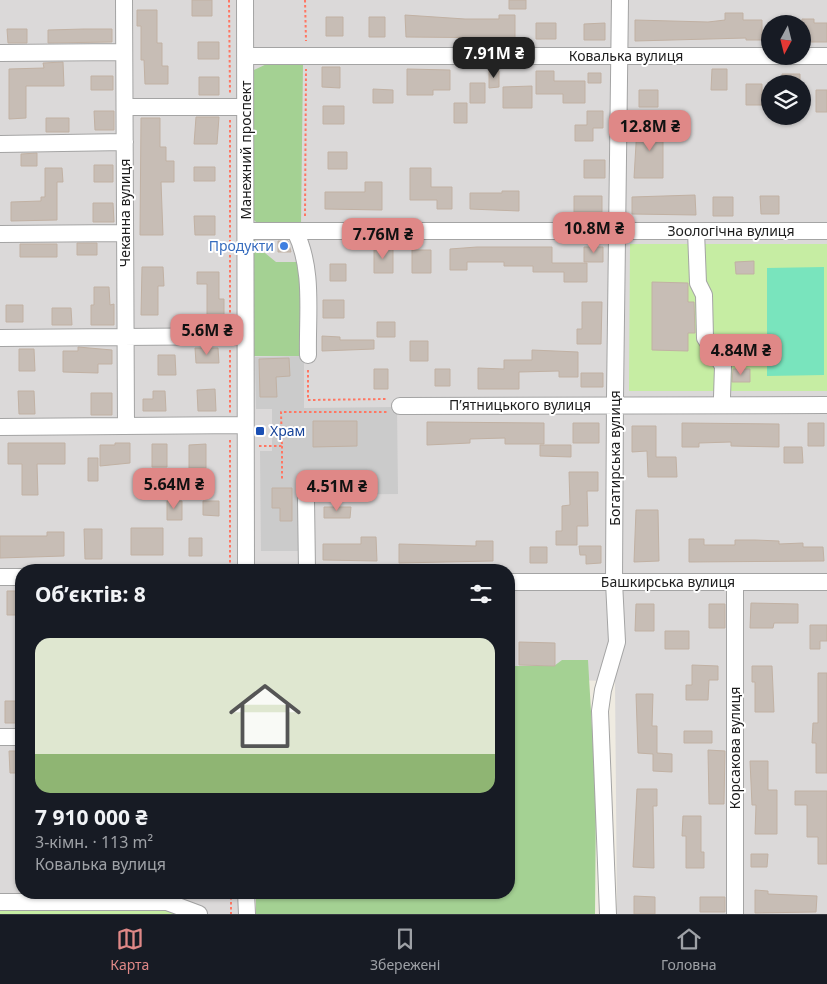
<!DOCTYPE html>
<html lang="uk">
<head>
<meta charset="utf-8">
<style>
  :root { --surface:#171b24; --page:#242831; --text:#f1f3f6; --muted:#9ea1a6; --line:#363941; --accent:#df8887 }
  body { margin:0; font-family:"Noto Sans",sans-serif; background:var(--page); color:var(--text); height:100vh; display:flex; flex-direction:column; font-size:19px; white-space:nowrap }
  * { box-sizing:border-box; margin:0 }
  p { font-size:16px; color:var(--muted) }
  .icon { flex:none; width:28px; height:28px; fill:none; stroke:currentColor; stroke-width:2; stroke-linecap:round; stroke-linejoin:round }
  .map { position:relative; flex:1; overflow:hidden }
  .drawer { position:absolute; left:15px; top:564px; width:500px; height:335px; display:flex; flex-direction:column; background:var(--surface); border-radius:20px; box-shadow:0 1px 4px #0004 }
  .drawer>* { flex:none }
  .needle { width:32px; rotate:187deg }
  .controls { position:absolute; left:761px; top:15px; display:grid; gap:10px }
  .controls a { display:grid; place-items:center; width:50px; height:50px; border-radius:50%; background:var(--surface); box-shadow:0 1px 4px #0004; font-size:25px }
  .price { position:absolute; translate:-50% -42px; padding:0 11px; border-radius:10px; background:var(--accent); color:#111; font-size:16px; line-height:32px; filter:drop-shadow(0 1px 2px #0008) }
  .price::after { content:''; position:absolute; left:50%; top:30px; width:15px; height:11px; margin-left:-8px; background:inherit; clip-path:polygon(0 0,100% 0,50% 100%) }
  .price.current { background:#222; color:#fff }
  ul { padding:0; list-style:none }
  li { display:grid; align-content:center; gap:10px; height:265px; padding:0 20px }
  li span { display:grid; place-items:center; height:155px; border-radius:15px; color:#555 }
  li>.icon { margin-inline-start:auto }
  span .icon { width:90px; height:90px; fill:#fffc; stroke-width:1 }
  li b { font-size:21px }
  h2 { display:flex; justify-content:space-between; align-items:center; height:60px; padding:0 20px; font-size:21px }
  .tabs { display:flex; justify-content:space-around; align-items:center; height:70px; border-top:1px solid var(--line); background:var(--surface); font-size:14px; color:var(--muted) }
  .tabs a { display:grid; justify-items:center; gap:2px }
  .tabs .current { color:var(--accent) }
  .map>svg:first-child { display:block }
  .residential { fill:#dbd9d9; fill-rule:evenodd }
  .religious { fill:#cbcbcb }
  .grass { fill:#c6eda3 }
  .forest { fill:#a4d193 }
  .pitch { fill:#79e4bd }
  .building { fill:#c7bdb5; stroke:#c1b1a3 }
  .lines { fill:none; stroke-linecap:round; stroke-linejoin:round }
  .minor-casing { stroke:#a4a4a4; stroke-width:18 }
  .path { stroke:#ff7662; stroke-width:2; stroke-dasharray:2.5 2.5; stroke-linecap:butt }
  .minor { stroke:#fff; stroke-width:16 }
  .shop-dot { fill:#3f7fe0; stroke:#fff; stroke-width:2 }
  .transit-dot { fill:#1a4fb4; stroke:#fff; stroke-width:2 }
  .labels { text-anchor:middle; stroke-width:4; stroke-linejoin:round; paint-order:stroke }
  .street-label { font-size:14px; fill:#1d1d1d; stroke:#fff }
  .shop-label { font-size:14px; fill:#366cbe; stroke:#fff; text-anchor:end }
  .transit-label { font-size:14px; fill:#164399; stroke:#fff; text-anchor:start }
</style>
</head>
<body>
<div class="map">
<svg width="827" height="914" viewBox="0 0 827 914">
  <rect width="100%" height="100%" fill="#efebe1"/>
  <path class="residential" d="M 0,0 L 827,0 L 827,914 L 617,914 L 615,681 L 509,679 L 509,570 L 21,570 L 21,892 L 238,893 L 238,914 L 0,914 ZM 770,24 L 802,24 L 802,56 L 770,56 ZM 770,84 L 802,84 L 802,116 L 770,116 Z"/>
  <path class="religious" d="M 304,356 L 304,408 L 397,407 L 398,494 L 302,495 L 303,551 L 261,551 L 260,451 L 272,451 L 272,409 L 256,409 L 255,357 Z"/>
  <path class="grass" d="M 630,244 L 827,244 L 827,391 L 629,391 Z
    M 0,909 L 166,910 L 177,914 L 0,914 Z"/>
  <path class="forest" d="M 271,62 L 303,63 L 301,225 L 258,224 L 250,216 L 252,71 Z
    M 250,240 L 255,240 L 260,253 L 265,253 L 276,262 L 297,262 L 303,312 L 303,356 L 250,356 Z
    M 562,660 L 588,660 L 596,798 L 595,914 L 256,914 L 256,893 L 509,892 L 509,666 L 554,666 Z"/>
  <path class="pitch" d="M 824,267 L 824,375 L 767,376 L 767,268 Z"/>
  <path class="building" d="M 192,0 L 212,0 L 212,16 L 192,16 Z
    M 509,0 L 526,0 L 526,9 L 509,9 Z
    M 137,10 L 157,10 L 157,43 L 162,43 L 162,66 L 168,66 L 168,84 L 145,84 L 144,60 L 141,60 L 141,26 L 137,26 Z
    M 725,13 L 743,13 L 743,20 L 762,20 L 762,40 L 746,40 L 746,38 L 635,41 L 635,20 L 708,22 L 725,20 Z
    M 405,15 L 465,19 L 499,19 L 499,15 L 515,15 L 515,38 L 406,37 Z
    M 326,17 L 343,17 L 343,36 L 326,36 Z
    M 369,17 L 385,17 L 385,37 L 369,37 Z
    M 802,19 L 814,19 L 814,23 L 827,23 L 827,42 L 802,42 Z
    M 536,23 L 556,23 L 556,39 L 536,39 Z
    M 605,23 L 605,40 L 584,40 L 584,24 Z
    M 7,29 L 27,29 L 27,43 L 8,43 Z
    M 84,29 L 112,29 L 112,42 L 48,43 L 48,30 Z
    M 198,42 L 219,42 L 219,59 L 198,59 Z
    M 63,62 L 64,86 L 26,86 L 26,118 L 9,119 L 9,69 L 44,68 L 43,63 Z
    M 322,67 L 340,67 L 340,88 L 322,87 Z
    M 407,69 L 450,70 L 450,90 L 433,90 L 433,95 L 407,95 Z
    M 712,69 L 727,69 L 727,90 L 711,90 Z
    M 489,70 L 499,71 L 499,87 L 489,88 Z
    M 536,71 L 554,71 L 554,81 L 585,81 L 585,103 L 563,103 L 563,94 L 536,94 Z
    M 588,73 L 601,73 L 601,83 L 588,83 Z
    M 782,74 L 800,74 L 800,84 L 782,84 Z
    M 91,76 L 113,76 L 113,90 L 91,90 Z
    M 199,77 L 219,77 L 219,95 L 199,95 Z
    M 470,83 L 485,83 L 485,103 L 470,103 Z
    M 746,84 L 762,84 L 762,105 L 746,105 Z
    M 532,86 L 532,108 L 503,108 L 503,87 Z
    M 373,89 L 393,90 L 393,103 L 373,103 Z
    M 639,90 L 658,90 L 658,107 L 639,107 Z
    M 816,90 L 827,90 L 827,112 L 816,112 Z
    M 454,103 L 467,103 L 467,123 L 454,123 Z
    M 323,106 L 344,106 L 344,124 L 323,124 Z
    M 94,111 L 114,111 L 114,130 L 95,130 Z
    M 587,111 L 603,111 L 603,128 L 593,128 L 593,141 L 575,141 L 575,125 L 587,125 Z
    M 196,117 L 219,117 L 217,144 L 194,144 Z
    M 46,118 L 69,118 L 69,132 L 46,132 Z
    M 141,118 L 160,118 L 160,147 L 166,147 L 166,161 L 174,161 L 174,182 L 161,182 L 163,235 L 140,235 Z
    M 637,127 L 668,127 L 668,141 L 663,141 L 663,178 L 634,178 Z
    M 328,152 L 347,152 L 347,169 L 328,169 Z
    M 37,153 L 37,166 L 21,166 L 21,154 Z
    M 584,160 L 605,160 L 605,178 L 584,178 Z
    M 94,165 L 113,165 L 113,182 L 94,182 Z
    M 194,167 L 215,167 L 215,181 L 194,181 Z
    M 45,168 L 62,168 L 63,182 L 57,182 L 57,220 L 11,221 L 11,202 L 41,201 L 41,197 L 45,197 Z
    M 410,168 L 431,168 L 431,187 L 452,187 L 452,209 L 437,209 L 437,200 L 410,200 Z
    M 365,182 L 382,182 L 382,210 L 325,209 L 325,192 L 365,192 Z
    M 502,191 L 519,191 L 519,211 L 470,209 L 470,193 L 502,193 Z
    M 695,195 L 696,215 L 632,214 L 632,197 Z
    M 574,196 L 602,196 L 602,212 L 574,212 Z
    M 760,196 L 779,196 L 779,214 L 761,214 Z
    M 713,197 L 733,197 L 733,216 L 713,216 Z
    M 93,203 L 113,203 L 114,222 L 93,222 Z
    M 194,216 L 215,216 L 215,235 L 195,235 Z
    M 278,241 L 288,241 L 291,252 L 278,252 Z
    M 77,243 L 97,243 L 97,255 L 77,255 Z
    M 20,244 L 57,244 L 57,257 L 20,257 Z
    M 374,247 L 393,248 L 393,273 L 374,273 Z
    M 477,247 L 552,247 L 552,263 L 587,263 L 587,282 L 564,282 L 564,272 L 533,272 L 533,266 L 504,266 L 504,262 L 467,262 L 467,270 L 450,270 L 450,249 Z
    M 584,247 L 603,247 L 603,262 L 584,262 Z
    M 412,250 L 431,250 L 431,273 L 412,273 Z
    M 754,261 L 754,274 L 736,274 L 735,262 Z
    M 330,264 L 346,264 L 346,281 L 330,281 Z
    M 142,267 L 163,267 L 164,286 L 158,286 L 158,315 L 141,315 Z
    M 197,272 L 219,272 L 219,299 L 224,299 L 224,324 L 207,324 L 207,284 L 197,284 Z
    M 652,282 L 688,283 L 688,302 L 694,302 L 695,333 L 688,333 L 688,351 L 652,350 Z
    M 94,287 L 109,287 L 110,305 L 114,304 L 114,325 L 91,325 L 91,305 L 94,305 Z
    M 323,300 L 344,300 L 344,318 L 323,318 Z
    M 582,302 L 602,302 L 601,344 L 577,344 L 577,329 L 582,329 Z
    M 6,305 L 23,305 L 23,322 L 6,322 Z
    M 52,308 L 71,308 L 72,325 L 52,325 Z
    M 377,322 L 395,322 L 395,337 L 377,337 Z
    M 322,336 L 340,337 L 340,340 L 374,340 L 374,349 L 322,351 Z
    M 410,341 L 428,341 L 428,361 L 410,361 Z
    M 78,347 L 112,350 L 112,364 L 98,364 L 98,373 L 63,372 L 63,351 L 78,351 Z
    M 195,348 L 218,348 L 219,363 L 196,363 Z
    M 19,349 L 34,349 L 35,371 L 19,371 Z
    M 532,350 L 578,352 L 578,377 L 559,377 L 559,371 L 519,372 L 519,389 L 478,389 L 478,368 L 504,369 L 504,360 L 532,360 Z
    M 158,355 L 175,355 L 176,375 L 158,375 Z
    M 289,358 L 290,376 L 276,377 L 277,397 L 260,397 L 259,359 Z
    M 374,369 L 388,369 L 388,389 L 374,389 Z
    M 435,369 L 450,369 L 450,386 L 435,386 Z
    M 733,369 L 750,369 L 750,382 L 732,382 Z
    M 581,373 L 603,373 L 603,387 L 581,387 Z
    M 215,389 L 216,411 L 198,411 L 197,390 Z
    M 18,391 L 34,391 L 35,414 L 19,414 Z
    M 153,391 L 165,391 L 166,411 L 143,411 L 143,399 L 153,399 Z
    M 91,393 L 112,393 L 112,415 L 91,415 Z
    M 313,421 L 357,421 L 357,446 L 313,447 Z
    M 427,422 L 544,423 L 544,444 L 505,444 L 505,438 L 470,439 L 470,443 L 427,445 Z
    M 573,423 L 599,423 L 599,443 L 573,443 Z
    M 682,423 L 779,424 L 779,447 L 731,446 L 731,442 L 699,443 L 699,447 L 682,447 Z
    M 808,423 L 824,423 L 824,446 L 808,446 Z
    M 632,426 L 656,426 L 656,457 L 676,457 L 677,477 L 648,477 L 647,451 L 632,452 Z
    M 8,443 L 65,443 L 65,464 L 37,464 L 38,495 L 22,495 L 22,464 L 8,464 Z
    M 115,443 L 130,443 L 130,463 L 100,466 L 100,445 L 115,445 Z
    M 152,444 L 167,444 L 167,467 L 152,467 Z
    M 206,444 L 206,468 L 189,468 L 189,445 Z
    M 540,445 L 571,445 L 571,457 L 540,456 Z
    M 784,447 L 802,447 L 803,463 L 784,463 Z
    M 88,458 L 98,458 L 98,481 L 88,481 Z
    M 569,472 L 598,472 L 598,491 L 587,491 L 588,526 L 577,526 L 577,545 L 556,545 L 556,531 L 562,531 L 562,506 L 570,505 Z
    M 272,488 L 292,488 L 292,521 L 280,521 L 280,508 L 272,508 Z
    M 167,501 L 182,501 L 182,520 L 167,520 Z
    M 203,501 L 219,501 L 219,516 L 203,515 Z
    M 324,507 L 351,507 L 350,518 L 324,518 Z
    M 636,510 L 658,510 L 659,561 L 634,562 Z
    M 131,528 L 163,528 L 163,555 L 131,555 Z
    M 84,529 L 102,529 L 102,559 L 85,559 Z
    M 47,532 L 64,532 L 64,556 L 0,558 L 0,536 L 47,536 Z
    M 361,537 L 376,537 L 377,561 L 323,560 L 323,544 L 361,544 Z
    M 189,538 L 202,538 L 202,556 L 189,556 Z
    M 689,539 L 704,539 L 704,545 L 735,545 L 735,540 L 755,540 L 779,541 L 779,544 L 803,543 L 803,547 L 823,547 L 824,561 L 689,562 Z
    M 476,541 L 493,541 L 493,561 L 399,563 L 399,544 L 476,546 Z
    M 579,546 L 601,546 L 601,563 L 586,564 L 586,555 L 580,555 Z
    M 530,547 L 547,547 L 547,563 L 530,563 Z
    M 7,591 L 21,591 L 21,615 L 7,615 Z
    M 751,603 L 798,604 L 798,623 L 774,623 L 773,628 L 750,628 Z
    M 636,604 L 654,604 L 654,631 L 635,631 Z
    M 709,604 L 725,604 L 725,628 L 709,628 Z
    M 810,625 L 827,625 L 827,641 L 820,641 L 820,649 L 810,649 Z
    M 665,631 L 689,631 L 689,649 L 665,649 Z
    M 519,642 L 555,643 L 555,666 L 519,665 Z
    M 692,665 L 718,666 L 718,680 L 709,680 L 708,700 L 686,700 L 686,685 L 692,685 Z
    M 752,666 L 772,666 L 774,712 L 755,712 L 755,682 L 752,682 Z
    M 818,673 L 827,673 L 827,773 L 816,773 L 816,743 L 812,743 L 813,723 L 818,723 Z
    M 636,694 L 653,694 L 652,726 L 657,726 L 657,753 L 672,754 L 672,772 L 653,771 L 653,754 L 638,753 Z
    M 5,701 L 18,701 L 18,723 L 5,723 Z
    M 684,731 L 712,731 L 712,743 L 684,743 Z
    M 708,750 L 725,751 L 724,804 L 709,804 Z
    M 9,751 L 21,751 L 21,773 L 10,773 Z
    M 750,761 L 768,761 L 768,790 L 777,790 L 777,834 L 755,834 L 756,805 L 752,805 Z
    M 637,789 L 657,789 L 657,806 L 653,806 L 654,868 L 633,867 Z
    M 795,791 L 827,791 L 827,864 L 818,864 L 818,837 L 807,837 L 807,805 L 795,805 Z
    M 683,816 L 701,816 L 701,852 L 704,852 L 704,868 L 686,868 L 686,836 L 682,836 Z
    M 751,854 L 768,854 L 767,867 L 751,867 Z
    M 755,890 L 768,891 L 768,894 L 817,896 L 816,912 L 755,913 Z
    M 634,896 L 655,897 L 655,914 L 634,914 Z
    M 700,897 L 725,897 L 725,912 L 700,912 Z"/>
  <g class="lines">
    <g class="minor-casing">
      <path id="minor" d="M 124,0 L 126,426
        M 245,0 L 246,570
        M 0,53 L 124,52
        M 245,56 L 827,56
        M 125,107 L 245,107
        M 0,144 L 125,142
        M 246,231 L 827,231
        M 295,231 C 314,269 307,314 308,355
        M 696,231 L 698,283 L 704,295 L 705,338 L 723,366 L 722,397
        M 0,234 L 125,233
        M 0,338 L 245,336
        M 400,406 L 827,405
        M 0,427 L 245,425
        M 306,500 L 307,570
        M 0,577 L 21,577
        M 509,582 L 827,582
        M 0,737 L 21,737
        M 246,892 L 247,914
        M 0,902 L 167,902 L 199,914
        M 608,914 L 600,711 L 603,690 L 617,642 L 614,582 L 615,397 L 620,0
        M 735,914 L 735,582"/>
    </g>
    <path class="path" d="M 229,0 L 230,93
      M 305,0 L 306,41
      M 230,120 L 230,323
      M 305,216 L 306,69
      M 230,350 L 230,413
      M 308,370 L 308,400 L 388,399
      M 230,440 L 230,570
      M 259,446 L 282,446 L 281,412 L 387,412
      M 282,446 L 282,480
      M 231,892 L 231,914"/>
    <use href="#minor" class="minor"/>
  </g>
  <circle class="shop-dot" cx="284" cy="246" r="5"/>
  <rect class="transit-dot" x="255" y="426" width="10" height="10" rx="2.5"/>
  <g class="labels">
    <g class="street-label">
      <text x="626" y="61">Ковалька вулиця</text>
      <text transform="translate(246 150) rotate(-90)" y="5">Манежний проспект</text>
      <text transform="translate(125 213) rotate(-90)" y="5">Чеканна вулиця</text>
      <text x="731" y="236">Зоологічна вулиця</text>
      <text x="520" y="410">П’ятницького вулиця</text>
      <text transform="translate(615 458) rotate(-90)" y="5">Богатирська вулиця</text>
      <text x="668" y="587">Башкирська вулиця</text>
      <text transform="translate(735 748) rotate(-90)" y="5">Корсакова вулиця</text>
    </g>
    <g class="shop-label">
      <text x="274" y="251">Продукти</text>
    </g>
    <g class="transit-label">
      <text x="270" y="436">Храм</text>
    </g>
  </g>
</svg>
<div class="controls">
<a><svg class="needle" viewBox="-14 -14 28 28"><path d="M0-13l5 13h-10z" fill="#e53935"/><path d="M0 13l5-13h-10z" fill="#9ea1a6"/></svg></a>
<a><svg class="icon" aria-label="layers" viewBox="0 0 24 24"><path d="M12 4l9 5-9 5-9-5zM3 14l9 5 9-5"/></svg></a>
</div>
<b class="price current" style="left:494px;top:79px">7.91M ₴</b>
<b class="price" style="left:650px;top:152px">12.8M ₴</b>
<b class="price" style="left:594px;top:254px">10.8M ₴</b>
<b class="price" style="left:383px;top:260px">7.76M ₴</b>
<b class="price" style="left:207px;top:356px">5.6M ₴</b>
<b class="price" style="left:741px;top:376px">4.84M ₴</b>
<b class="price" style="left:174px;top:510px">5.64M ₴</b>
<b class="price" style="left:337px;top:512px">4.51M ₴</b>
<section class="drawer">
<h2>Об’єктів: 8<svg class="icon" aria-label="filters" viewBox="0 0 24 24"><path d="M4 7h16M4 17h16"/><circle cx="9" cy="7" r="2"/><circle cx="15" cy="17" r="2"/></svg></h2>
<ul>
<li><span style="background:linear-gradient(#dfe7d0 75%,#8fb573 0)"><svg class="icon" aria-label="home" viewBox="0 0 24 24"><path d="M3 11l9-7 9 7M6 9v11h12V9"/></svg></span><div><b>7 910 000 ₴</b><p>3-кімн. · 113 m²</p><p>Ковалька вулиця</p></div></li>
</ul>
</section>
</div>
<nav class="tabs">
<a class="current"><svg class="icon" aria-label="map" viewBox="0 0 24 24"><path d="M3 6l6-2 6 2 6-2v14l-6 2-6-2-6 2zM9 4v14M15 6v14"/></svg>Карта</a>
<a><svg class="icon" aria-label="saved" viewBox="0 0 24 24"><path d="M7 4h10v16l-5-4-5 4z"/></svg>Збережені</a>
<a><svg class="icon" aria-label="home" viewBox="0 0 24 24"><path d="M3 11l9-7 9 7M6 9v11h12V9"/></svg>Головна</a>
</nav>
</body>
</html>
